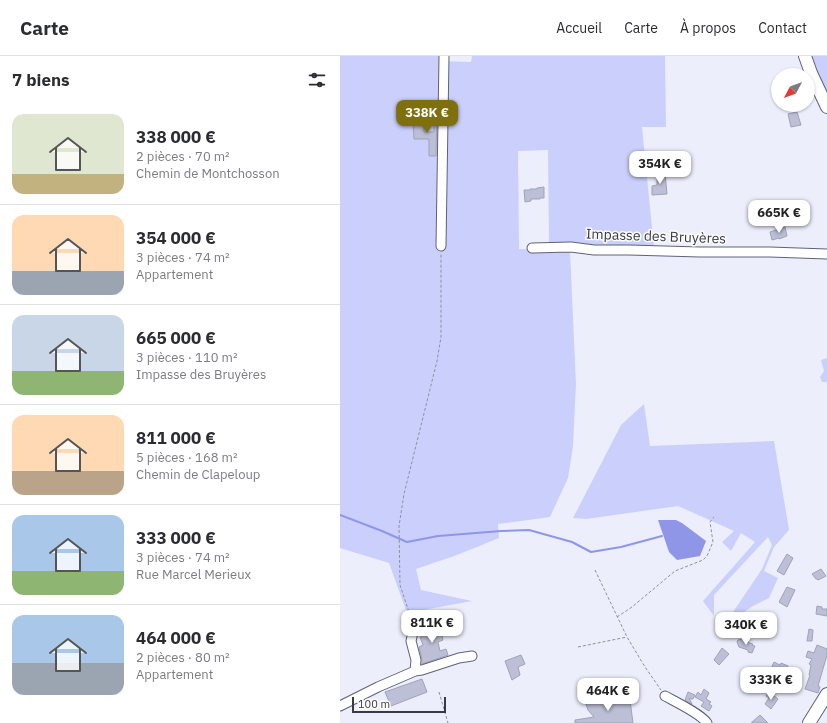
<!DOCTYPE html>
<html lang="fr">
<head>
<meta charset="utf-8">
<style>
  :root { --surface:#fff; --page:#f2f2f3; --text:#2b2b33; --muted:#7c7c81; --line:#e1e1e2; --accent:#7f6f0d }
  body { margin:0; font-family:"IBM Plex Sans",sans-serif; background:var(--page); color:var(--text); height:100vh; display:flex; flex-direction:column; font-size:15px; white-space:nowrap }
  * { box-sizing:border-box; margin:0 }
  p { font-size:13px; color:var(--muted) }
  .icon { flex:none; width:22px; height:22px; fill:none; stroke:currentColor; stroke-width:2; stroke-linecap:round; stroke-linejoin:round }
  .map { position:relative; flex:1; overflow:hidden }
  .details { display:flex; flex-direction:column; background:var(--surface); width:340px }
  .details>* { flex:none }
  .needle { width:26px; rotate:229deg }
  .controls { position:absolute; left:431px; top:12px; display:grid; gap:8px }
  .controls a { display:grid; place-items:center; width:44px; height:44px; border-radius:50%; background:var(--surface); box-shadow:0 1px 3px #0004; font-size:20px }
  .scale { position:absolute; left:12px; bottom:10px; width:94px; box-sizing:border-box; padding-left:4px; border:2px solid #383942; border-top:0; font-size:11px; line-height:14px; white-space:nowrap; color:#383942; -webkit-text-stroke:3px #fcfcfc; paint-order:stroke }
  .price { position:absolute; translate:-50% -34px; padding:0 9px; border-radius:8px; background:#fff; color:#222; font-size:13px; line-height:26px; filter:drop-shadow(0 1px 2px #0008) }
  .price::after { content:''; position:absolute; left:50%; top:24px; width:12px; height:9px; margin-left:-6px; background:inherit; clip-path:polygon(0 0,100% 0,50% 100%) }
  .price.active { background:var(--accent); color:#fff }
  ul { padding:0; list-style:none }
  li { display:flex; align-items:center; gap:12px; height:100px; padding:0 12px }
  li+li { border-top:1px solid var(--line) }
  li span { display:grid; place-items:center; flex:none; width:112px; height:80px; border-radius:12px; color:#555 }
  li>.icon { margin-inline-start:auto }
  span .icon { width:48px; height:48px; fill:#fffc; stroke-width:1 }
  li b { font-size:17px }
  h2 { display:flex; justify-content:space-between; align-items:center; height:48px; padding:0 12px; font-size:17px }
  header { display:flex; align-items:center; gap:24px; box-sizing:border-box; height:56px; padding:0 20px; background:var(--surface); border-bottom:1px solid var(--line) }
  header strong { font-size:19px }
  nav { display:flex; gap:22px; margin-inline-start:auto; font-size:14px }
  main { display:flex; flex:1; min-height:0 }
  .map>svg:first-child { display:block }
  .green { fill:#cad0fb }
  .water { fill:#8f96e8 }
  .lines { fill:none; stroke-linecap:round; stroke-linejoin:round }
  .stream { stroke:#8f96e8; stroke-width:2 }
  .building { fill:#bcbfd6; stroke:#9fa3b9 }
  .minor-casing { stroke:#5f6276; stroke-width:11 }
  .major-casing { stroke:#5f6276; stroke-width:14 }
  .path { stroke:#8f909c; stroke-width:1; stroke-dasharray:3 2; stroke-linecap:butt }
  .minor { stroke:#fff; stroke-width:9 }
  .major { stroke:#fff; stroke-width:12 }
  .labels { text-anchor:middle; stroke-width:3; stroke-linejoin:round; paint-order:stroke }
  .street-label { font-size:14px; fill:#383942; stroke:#fcfcfc }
</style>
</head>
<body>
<header>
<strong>Carte</strong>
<nav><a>Accueil</a><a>Carte</a><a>À propos</a><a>Contact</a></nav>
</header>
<main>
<section class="details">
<h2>7 biens<svg class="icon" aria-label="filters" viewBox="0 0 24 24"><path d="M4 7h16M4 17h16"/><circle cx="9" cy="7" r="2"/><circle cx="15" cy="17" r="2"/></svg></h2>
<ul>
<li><span style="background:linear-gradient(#dfe7d0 75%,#c2b280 0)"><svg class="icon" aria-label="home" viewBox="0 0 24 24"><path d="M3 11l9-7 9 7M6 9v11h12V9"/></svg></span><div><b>338 000 €</b><p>2 pièces · 70 m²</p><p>Chemin de Montchosson</p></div></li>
<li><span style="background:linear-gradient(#ffd9b3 70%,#9aa5b1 0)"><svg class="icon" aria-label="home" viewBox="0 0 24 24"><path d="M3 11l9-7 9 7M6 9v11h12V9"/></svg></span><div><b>354 000 €</b><p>3 pièces · 74 m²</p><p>Appartement</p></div></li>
<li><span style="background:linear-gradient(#c9d6e8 70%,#8fb573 0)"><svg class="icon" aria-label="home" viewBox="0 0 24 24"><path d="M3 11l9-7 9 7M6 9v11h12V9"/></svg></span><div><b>665 000 €</b><p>3 pièces · 110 m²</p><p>Impasse des Bruyères</p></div></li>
<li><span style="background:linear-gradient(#ffd9b3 70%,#b9a48a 0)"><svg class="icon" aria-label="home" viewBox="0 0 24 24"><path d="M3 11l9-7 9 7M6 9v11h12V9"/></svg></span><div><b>811 000 €</b><p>5 pièces · 168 m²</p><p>Chemin de Clapeloup</p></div></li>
<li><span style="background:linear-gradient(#a9c7e8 70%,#8fb573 0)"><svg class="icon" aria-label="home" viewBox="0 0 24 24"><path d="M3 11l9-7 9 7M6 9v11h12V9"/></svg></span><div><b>333 000 €</b><p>3 pièces · 74 m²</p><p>Rue Marcel Merieux</p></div></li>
<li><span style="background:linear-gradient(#a9c7e8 60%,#9aa5b1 0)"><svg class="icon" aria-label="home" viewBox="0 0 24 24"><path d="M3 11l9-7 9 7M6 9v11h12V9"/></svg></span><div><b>464 000 €</b><p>2 pièces · 80 m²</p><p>Appartement</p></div></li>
</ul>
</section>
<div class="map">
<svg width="487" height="667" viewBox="0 0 487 667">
  <rect width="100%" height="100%" fill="#eceefc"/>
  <path class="green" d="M 0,0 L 100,0 L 100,5 L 131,6 L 132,0 L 325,0 L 326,71 L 302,71 L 314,192 L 209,189 L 208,94 L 178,95 L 179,193 L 230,195 L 236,328 L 233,390 L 228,422 L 210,461 L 158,468 L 159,482 L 117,499 L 76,513 L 81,534 L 132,545 L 67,557 L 49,507 L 0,492 Z
    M 472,0 L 487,0 L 487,41 Z
    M 487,302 L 487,326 L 482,326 L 480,321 L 484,315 L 481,304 Z
    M 304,348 L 310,390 L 434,385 L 449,474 L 434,491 L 424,515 L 438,522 L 429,542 L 413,550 L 385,568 L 422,513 L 432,489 L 428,481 L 374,539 L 374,560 L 363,545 L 415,486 L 401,477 L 391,495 L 382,486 L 394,475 L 338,450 L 246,463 L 233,462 L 281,369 Z"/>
  <path class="water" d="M 318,464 L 336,464 L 342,467 L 366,485 L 360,500 L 337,504 L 329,496 Z"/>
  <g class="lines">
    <path class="stream" d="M 0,459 L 42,475 L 67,486 L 98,480 L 161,475 L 189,474 L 232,486 L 251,496 L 281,491 L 322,480"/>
  </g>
  <path class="building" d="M 94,52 L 97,52 L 96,100 L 89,100 L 89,83 L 74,83 L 73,66 L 84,66 L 84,76 L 94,76 Z
    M 457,56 L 461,69 L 451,71 L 448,58 Z
    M 325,117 L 327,138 L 312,139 L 312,130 L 317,129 L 317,118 Z
    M 204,131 L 204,142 L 200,142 L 200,143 L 191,143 L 191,145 L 185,146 L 184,134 L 190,134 L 190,133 L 197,133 L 197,132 Z
    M 445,171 L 447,180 L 439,183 L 439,182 L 432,184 L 430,176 Z
    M 447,498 L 453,502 L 444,519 L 437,515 Z
    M 481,513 L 486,520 L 478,524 L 477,523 L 476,523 L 472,518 Z
    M 447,531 L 455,534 L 447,551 L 439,546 Z
    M 477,550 L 482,551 L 482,553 L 487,553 L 487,560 L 476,558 Z
    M 419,564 L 429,571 L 424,578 L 414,572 Z
    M 99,568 L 103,584 L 98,586 L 100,595 L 106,593 L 108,599 L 82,608 L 82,603 L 79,591 L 83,589 L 80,581 L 82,581 L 80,575 L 86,573 L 86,572 Z
    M 469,573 L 473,574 L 472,585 L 467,585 Z
    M 401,583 L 406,585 L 409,586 L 409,587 L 413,588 L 412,589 L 415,590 L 412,597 L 408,596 L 408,594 L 399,591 L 397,586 L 398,584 Z
    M 477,589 L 487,593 L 487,599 L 478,630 L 480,631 L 478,637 L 465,633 L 470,619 L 469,619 L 471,609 L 469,608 L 472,603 L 466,601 L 468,595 L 474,597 Z
    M 382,592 L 389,598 L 379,609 L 374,604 Z
    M 181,599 L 185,608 L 178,611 L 180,619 L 172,624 L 165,605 Z
    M 434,606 L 440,609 L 441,607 L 448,610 L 444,618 L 437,615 L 437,616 L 431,613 Z
    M 410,621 L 421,624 L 419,632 L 411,630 L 406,632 L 404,622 Z
    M 82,623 L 87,636 L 51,650 L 45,636 Z
    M 364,633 L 369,637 L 366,643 L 371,646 L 369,648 L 372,650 L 369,655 L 361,650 L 364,646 L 355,641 L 358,636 L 361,639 Z
    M 348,636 L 355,639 L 353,643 L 351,643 L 349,642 L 352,648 L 345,644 Z
    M 429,636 L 438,643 L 431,653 L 425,648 L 429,642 L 426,640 Z
    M 255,640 L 261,641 L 266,647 L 290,644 L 293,667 L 235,667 L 235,664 L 254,661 L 248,654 L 246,648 L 249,642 Z
    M 420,659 L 428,667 L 411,667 Z"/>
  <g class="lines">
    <g class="minor-casing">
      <path id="minor" d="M 101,190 L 104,0
        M 192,192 L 231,191 L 254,194 L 289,194 L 360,196 L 430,196 L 487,198
        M 74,572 L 71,585 L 76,604 L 75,615
        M 325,640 C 336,646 361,658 367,667
        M 0,650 L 38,631 L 75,615 L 82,614 L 119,602 L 132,600"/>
    </g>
    <g class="major-casing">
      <path id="major" d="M 465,0 L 471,17 L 487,51
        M 469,667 L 487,638"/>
    </g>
    <path class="path" d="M 255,514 L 287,581 L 305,611 L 321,634
      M 277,561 L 292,551 L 335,515 L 363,504 L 367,500 L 373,486 L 370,466 L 374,461
      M 72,565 L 60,529 L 59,470 L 64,438 L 97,305 L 101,281 L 101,197
      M 238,591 L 287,581
      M 99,636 L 108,667"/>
    <use href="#minor" class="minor"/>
    <use href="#major" class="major"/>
  </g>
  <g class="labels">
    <g class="street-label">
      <text transform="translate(316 180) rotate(2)" y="5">Impasse des Bruyères</text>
    </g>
  </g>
</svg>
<div class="controls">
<a><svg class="needle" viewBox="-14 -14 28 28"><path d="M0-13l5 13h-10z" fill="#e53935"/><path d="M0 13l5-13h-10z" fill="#7c7c81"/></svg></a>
</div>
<div class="scale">100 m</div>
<b class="price active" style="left:87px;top:78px">338K €</b>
<b class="price" style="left:320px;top:129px">354K €</b>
<b class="price" style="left:439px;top:178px">665K €</b>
<b class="price" style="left:92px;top:588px">811K €</b>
<b class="price" style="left:406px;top:590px">340K €</b>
<b class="price" style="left:431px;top:645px">333K €</b>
<b class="price" style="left:268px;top:656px">464K €</b>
</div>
</main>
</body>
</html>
